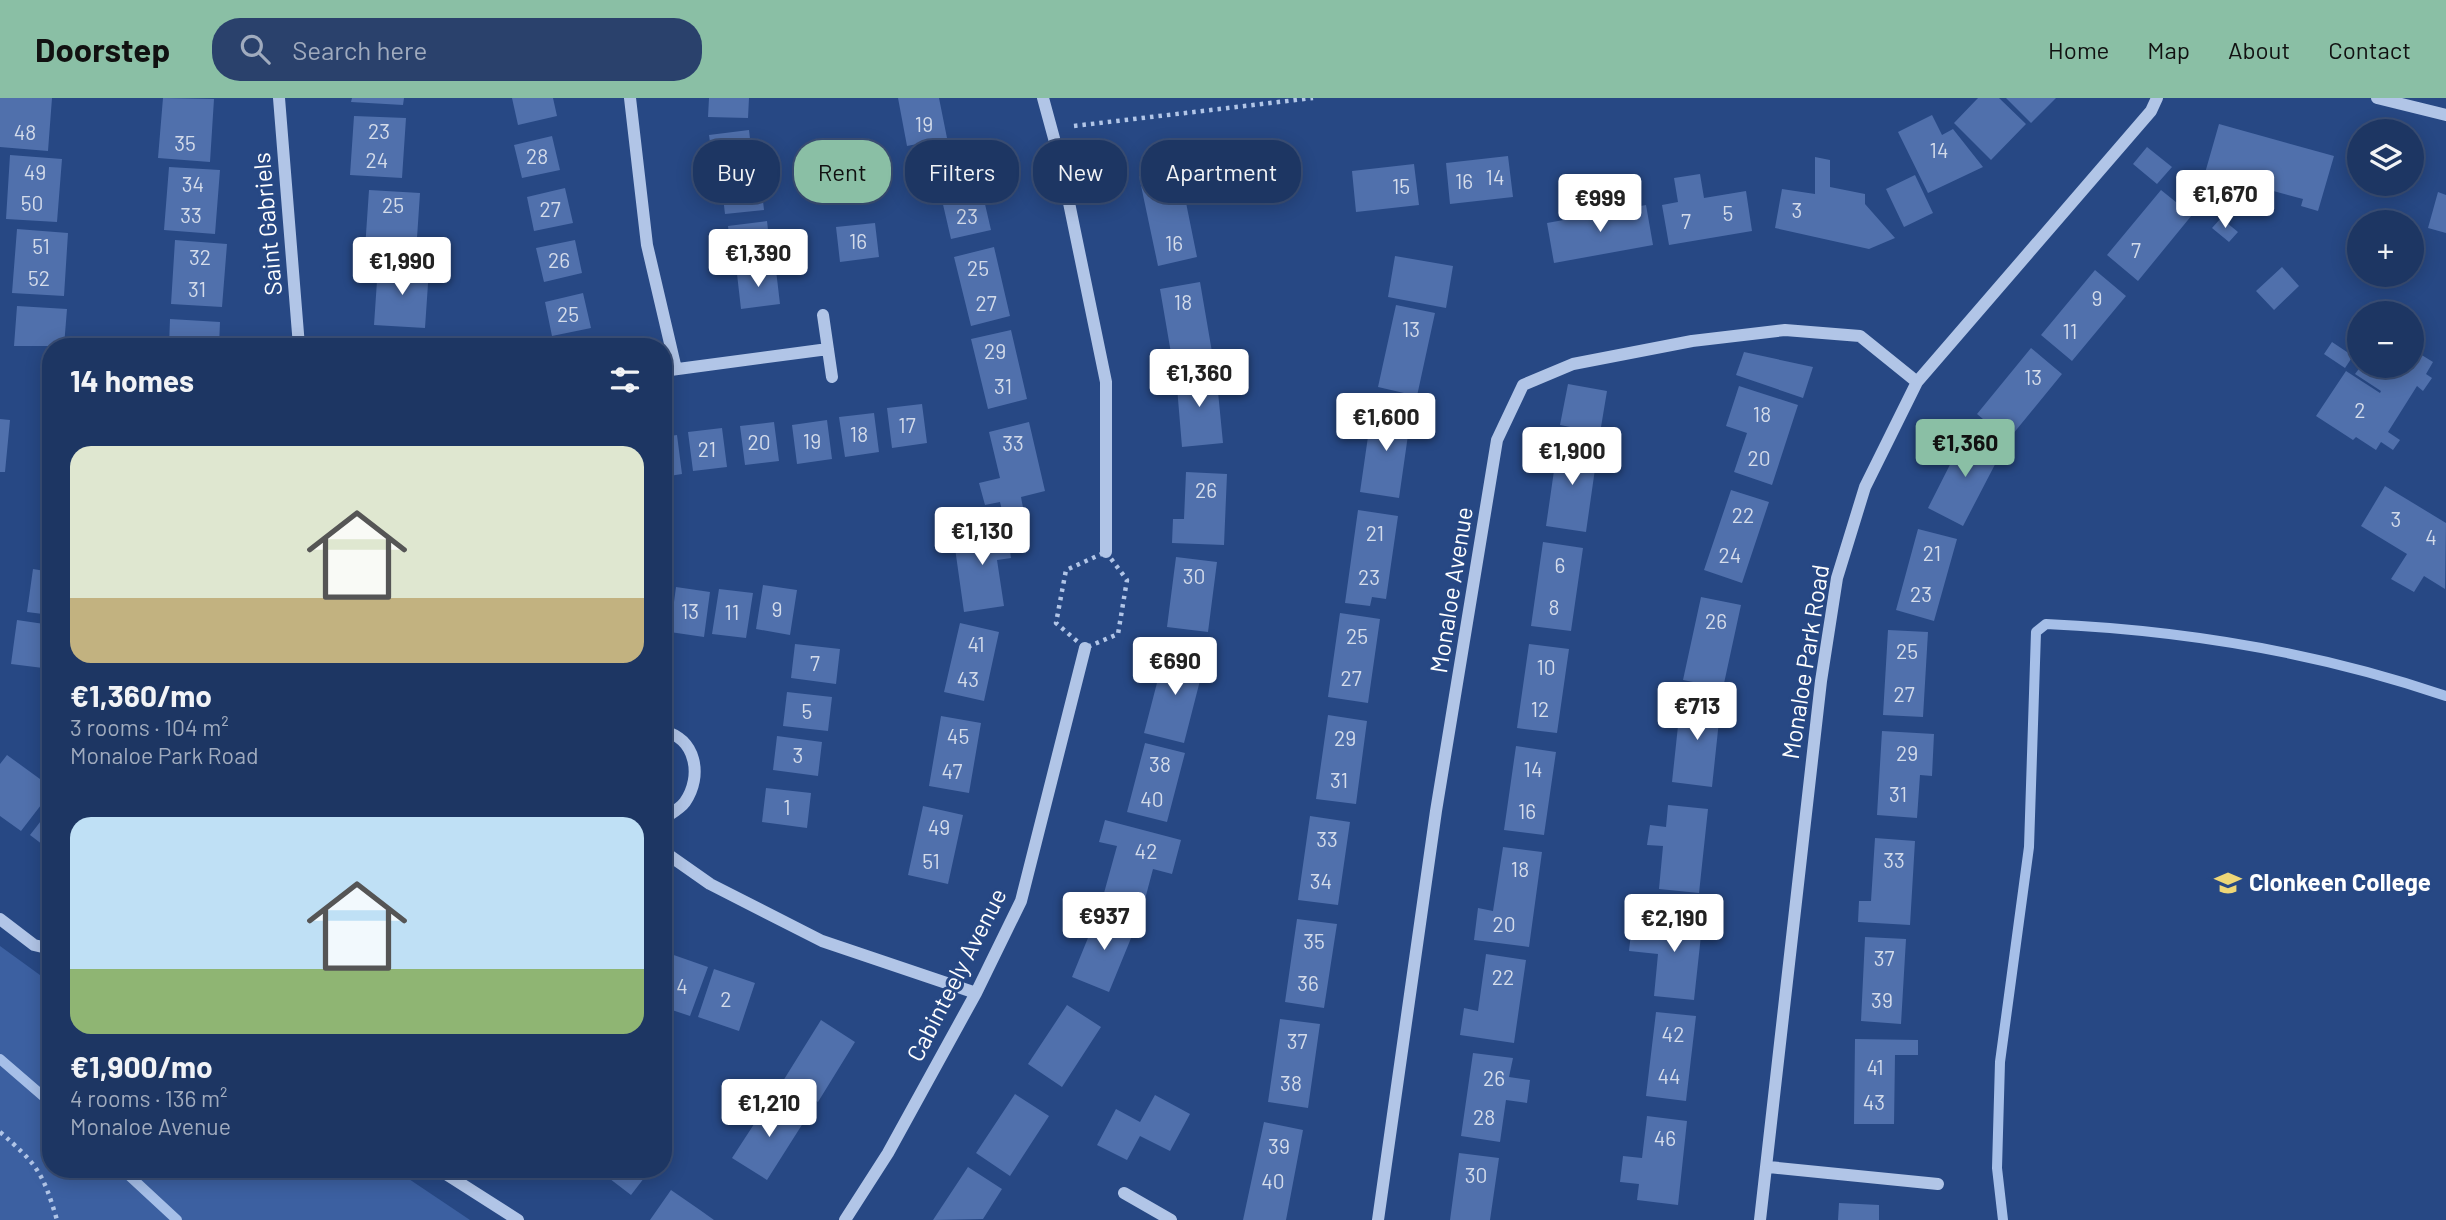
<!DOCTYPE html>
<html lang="en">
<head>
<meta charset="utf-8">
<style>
  :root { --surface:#1d3663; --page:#2a416c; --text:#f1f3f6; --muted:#a0abbe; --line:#3b5078; --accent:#8abfa5 }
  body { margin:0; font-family:Barlow,sans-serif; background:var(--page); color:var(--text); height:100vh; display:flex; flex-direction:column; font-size:26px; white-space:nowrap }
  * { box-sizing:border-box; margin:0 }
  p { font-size:23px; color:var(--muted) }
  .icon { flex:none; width:38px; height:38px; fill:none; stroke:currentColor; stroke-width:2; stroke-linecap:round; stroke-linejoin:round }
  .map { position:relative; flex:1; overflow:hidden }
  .side { position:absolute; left:42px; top:240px; width:630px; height:840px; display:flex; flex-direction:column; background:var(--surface); border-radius:28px; box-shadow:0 4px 18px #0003,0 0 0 2px var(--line) }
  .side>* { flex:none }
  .banner { position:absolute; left:693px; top:42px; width:665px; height:63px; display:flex; gap:14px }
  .controls { position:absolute; left:2347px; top:21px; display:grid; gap:14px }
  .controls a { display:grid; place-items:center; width:77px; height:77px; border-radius:50%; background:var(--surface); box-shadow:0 4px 18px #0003,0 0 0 2px var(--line); font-size:35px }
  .price { position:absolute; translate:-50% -60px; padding:0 16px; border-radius:7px; background:#fff; color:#222; font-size:23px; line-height:46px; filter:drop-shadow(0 2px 4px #0008) }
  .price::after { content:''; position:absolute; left:50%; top:42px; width:21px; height:16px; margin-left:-10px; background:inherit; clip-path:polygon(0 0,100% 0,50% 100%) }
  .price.selected { background:var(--accent); color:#111 }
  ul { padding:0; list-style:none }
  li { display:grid; align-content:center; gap:14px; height:371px; padding:0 28px }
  li span { display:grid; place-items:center; height:217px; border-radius:21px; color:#555 }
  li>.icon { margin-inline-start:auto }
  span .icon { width:126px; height:126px; fill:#fffc; stroke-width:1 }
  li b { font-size:30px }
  h2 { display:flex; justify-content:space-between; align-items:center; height:84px; padding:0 28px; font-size:30px }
  .pill { padding:0 24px; border-radius:28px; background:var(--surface); box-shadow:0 4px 18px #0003,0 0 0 2px var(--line); font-size:24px; line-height:63px }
  .pill.selected { background:var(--accent); color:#111 }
  header { display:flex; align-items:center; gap:42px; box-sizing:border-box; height:98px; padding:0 35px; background:var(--accent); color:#111 }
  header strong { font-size:33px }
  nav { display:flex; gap:38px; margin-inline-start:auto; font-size:24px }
  .search { width:490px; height:63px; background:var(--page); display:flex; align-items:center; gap:18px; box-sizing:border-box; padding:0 24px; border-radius:28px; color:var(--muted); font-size:26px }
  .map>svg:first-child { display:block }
  .green { fill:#3c60a1 }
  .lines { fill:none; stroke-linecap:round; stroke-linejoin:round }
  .stream { stroke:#a6bfe8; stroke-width:10 }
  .building { fill:#5070ac }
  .path { stroke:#b1c5e7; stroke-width:4.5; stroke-dasharray:3.5 5; stroke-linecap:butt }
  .minor { stroke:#b1c5e7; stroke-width:12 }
  .labels { text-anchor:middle; stroke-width:6; stroke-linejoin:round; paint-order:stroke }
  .number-label { font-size:21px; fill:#d3dbea }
  .street-label { font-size:24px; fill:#fff; stroke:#274884 }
  .poi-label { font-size:24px; font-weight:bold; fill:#fff; stroke:#274884; text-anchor:start }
</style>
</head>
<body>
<header>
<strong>Doorstep</strong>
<div class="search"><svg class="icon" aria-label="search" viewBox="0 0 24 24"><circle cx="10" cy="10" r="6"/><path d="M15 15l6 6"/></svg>Search here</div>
<nav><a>Home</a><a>Map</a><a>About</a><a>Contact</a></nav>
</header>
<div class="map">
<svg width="2446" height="1122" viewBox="0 0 2446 1122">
  <rect width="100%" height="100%" fill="#274884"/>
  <path class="green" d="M 0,848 L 51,885 L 51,1071 L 394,1071 L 470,1122 L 0,1122 Z"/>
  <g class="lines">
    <path class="stream" d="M 0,961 L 51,1005
      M 122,1071 L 177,1122
      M 2003,1122 L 1997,1070 L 2000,964 L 2029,749 L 2036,534 L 2046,526 C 2182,532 2317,554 2446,598"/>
  </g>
  <path class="building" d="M 0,0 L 52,0 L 48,53 L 0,49 Z
    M 163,0 L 214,1 L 210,64 L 158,60 Z
    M 352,0 L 404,0 L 403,7 L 351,4 Z
    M 512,0 L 553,0 L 557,18 L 518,27 Z
    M 709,0 L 749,0 L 748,20 L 708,19 Z
    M 898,0 L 939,0 L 947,40 L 907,48 Z
    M 1978,0 L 1999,0 L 2026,26 L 1991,62 L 1954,25 Z
    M 2006,0 L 2056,0 L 2031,25 Z
    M 1932,17 L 1942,37 L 1953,31 L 1983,69 L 1928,95 L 1898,34 Z
    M 354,18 L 406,20 L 402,80 L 350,77 Z
    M 2219,26 L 2334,58 L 2318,113 L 2301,108 L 2303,101 L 2266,91 L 2263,99 L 2203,82 Z
    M 749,32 L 753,67 L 714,71 L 709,37 Z
    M 552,38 L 560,72 L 522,80 L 514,47 Z
    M 2147,49 L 2172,69 L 2157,86 L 2133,66 Z
    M 10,57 L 62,61 L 57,124 L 6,121 Z
    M 1508,58 L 1513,99 L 1450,106 L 1446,65 Z
    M 1815,59 L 1830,62 L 1830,89 L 1865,96 L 1865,106 L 1895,140 L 1869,151 L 1775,130 L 1782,91 L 1815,96 Z
    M 975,63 L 991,132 L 951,141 L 935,72 Z
    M 1414,66 L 1419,107 L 1356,114 L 1352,73 Z
    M 169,69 L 220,72 L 215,136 L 164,132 Z
    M 1179,70 L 1197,159 L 1158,168 L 1139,78 Z
    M 1700,76 L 1704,100 L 1746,93 L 1752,133 L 1669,147 L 1662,107 L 1678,104 L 1674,80 Z
    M 760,77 L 764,112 L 725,116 L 721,82 Z
    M 1915,77 L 1933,115 L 1904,129 L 1886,91 Z
    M 565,90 L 573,125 L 534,133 L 527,99 Z
    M 369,92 L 420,95 L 416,155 L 365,151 Z
    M 2161,92 L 2192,117 L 2138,183 L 2107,157 Z
    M 2438,94 L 2446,97 L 2446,135 L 2428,130 Z
    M 1646,107 L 1653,147 L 1554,165 L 1547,125 Z
    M 2221,120 L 2238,134 L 2229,144 L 2212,130 Z
    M 767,123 L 771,158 L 732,163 L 728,128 Z
    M 875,125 L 879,159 L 840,164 L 836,129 Z
    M 17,131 L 68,135 L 64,198 L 12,195 Z
    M 175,142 L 227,146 L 222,209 L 171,206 Z
    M 575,142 L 582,175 L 544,184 L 536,150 Z
    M 994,149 L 1010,218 L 971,228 L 954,159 Z
    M 1395,158 L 1453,168 L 1446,210 L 1388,199 Z
    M 378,168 L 429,171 L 425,230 L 374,227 Z
    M 2282,169 L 2299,188 L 2274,212 L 2256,193 Z
    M 776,172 L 780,206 L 741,211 L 737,176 Z
    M 2095,172 L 2126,198 L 2072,263 L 2041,237 Z
    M 1200,184 L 1212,254 L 1172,261 L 1160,191 Z
    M 583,195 L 591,230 L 552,238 L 545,204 Z
    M 1396,207 L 1435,215 L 1417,298 L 1378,289 Z
    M 17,208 L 67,211 L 64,248 L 14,248 Z
    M 170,221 L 220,224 L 219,248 L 169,248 Z
    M 1011,232 L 1027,301 L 988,311 L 971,241 Z
    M 2332,244 L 2353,258 L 2345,270 L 2324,256 Z
    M 2031,250 L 2062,276 L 2008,342 L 1977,316 Z
    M 2412,251 L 2433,264 L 2426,276 L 2432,280 L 2423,293 L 2417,288 L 2388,334 L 2400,342 L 2393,352 L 2381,344 L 2376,352 L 2356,339 L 2353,342 L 2316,318 L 2346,273 L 2380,295 L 2381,293 L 2355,276 L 2361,268 L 2412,268 Z
    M 1744,254 L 1813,269 L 1803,300 L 1736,277 Z
    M 1216,273 L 1223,345 L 1182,349 L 1176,277 Z
    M 1568,286 L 1607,293 L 1600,335 L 1560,327 Z
    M 1739,288 L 1798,307 L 1772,387 L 1734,374 L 1747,335 L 1726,328 Z
    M 922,306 L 927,345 L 892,350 L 887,310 Z
    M 1372,311 L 1411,316 L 1399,400 L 1360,394 Z
    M 874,315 L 879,354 L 845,359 L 839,319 Z
    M 0,321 L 10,322 L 5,374 L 0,374 Z
    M 827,322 L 832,361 L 797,366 L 792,327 Z
    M 774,324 L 779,363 L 745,367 L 740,328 Z
    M 1029,324 L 1045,393 L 1021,399 L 1024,415 L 1004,420 L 1000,404 L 985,407 L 979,385 L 1000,380 L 989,334 Z
    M 722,330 L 727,369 L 693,373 L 688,334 Z
    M 1966,335 L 2002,353 L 1963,428 L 1928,410 Z
    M 677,337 L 682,376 L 663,379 L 663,339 Z
    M 1558,345 L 1598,350 L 1586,434 L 1546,428 Z
    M 1186,374 L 1227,376 L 1224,447 L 1172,445 L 1173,421 L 1184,421 Z
    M 2385,388 L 2446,425 L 2445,491 L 2424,478 L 2414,494 L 2391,481 L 2407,456 L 2361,428 Z
    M 1731,392 L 1769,404 L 1742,485 L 1704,472 Z
    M 1358,412 L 1398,418 L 1386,501 L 1372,499 L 1370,508 L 1345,505 Z
    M 46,420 L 51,421 L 51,464 L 41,463 Z
    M 1006,426 L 1011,460 L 997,462 L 1004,508 L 964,514 L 954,443 L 972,441 L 970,431 Z
    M 1918,431 L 1957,441 L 1934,523 L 1896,512 Z
    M 1543,444 L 1583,450 L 1571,533 L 1531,528 Z
    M 1176,459 L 1217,464 L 1208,534 L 1167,529 Z
    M 33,471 L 51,474 L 51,517 L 27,514 Z
    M 763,487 L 797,492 L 790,537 L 756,531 Z
    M 676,489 L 710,494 L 704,539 L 670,534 Z
    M 719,491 L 753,495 L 746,540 L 712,536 Z
    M 1701,499 L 1741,507 L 1723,590 L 1683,582 Z
    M 1340,515 L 1380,521 L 1368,605 L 1328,599 Z
    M 17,522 L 51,527 L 51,571 L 11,566 Z
    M 960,525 L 999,534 L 984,603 L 944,594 Z
    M 1888,532 L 1928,534 L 1923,619 L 1883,617 Z
    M 795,546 L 840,551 L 836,586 L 791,580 Z
    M 1529,546 L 1569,551 L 1557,635 L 1517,630 Z
    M 1165,554 L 1205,563 L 1184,645 L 1144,635 Z
    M 787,594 L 832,599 L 828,633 L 783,628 Z
    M 1681,600 L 1721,604 L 1712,689 L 1672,684 Z
    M 1328,617 L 1367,623 L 1356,706 L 1316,701 Z
    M 941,618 L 981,625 L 969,695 L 929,688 Z
    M 1882,633 L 1934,636 L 1932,678 L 1920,677 L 1917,720 L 1877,717 Z
    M 777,638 L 822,644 L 818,678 L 773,672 Z
    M 1145,645 L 1185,655 L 1167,724 L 1127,714 Z
    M 1516,648 L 1556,654 L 1544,737 L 1504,732 Z
    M 7,657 L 51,689 L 51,694 L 21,733 L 0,718 L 0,666 Z
    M 766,690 L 811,695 L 807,730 L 762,724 Z
    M 1668,707 L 1708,711 L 1699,795 L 1659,791 L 1663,748 L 1647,747 L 1650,727 L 1666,729 Z
    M 923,708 L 963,717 L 948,786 L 908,777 Z
    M 51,710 L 51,753 L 30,737 Z
    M 1310,718 L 1350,724 L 1338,807 L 1298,802 Z
    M 1105,722 L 1181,742 L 1172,776 L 1153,771 L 1144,805 L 1104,795 L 1117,748 L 1099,744 Z
    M 1875,740 L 1915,743 L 1910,827 L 1858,824 L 1859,803 L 1871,803 Z
    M 1503,749 L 1542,754 L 1529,849 L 1474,842 L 1478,810 L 1493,813 Z
    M 1099,813 L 1136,828 L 1109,894 L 1072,879 Z
    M 1663,814 L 1703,819 L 1694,902 L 1654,898 L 1658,856 L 1629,853 L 1631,835 L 1660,838 Z
    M 1297,821 L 1337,826 L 1324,910 L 1285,904 Z
    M 1865,839 L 1906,841 L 1901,926 L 1861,923 Z
    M 668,855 L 708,869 L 690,918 L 663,909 L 663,867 Z
    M 1486,856 L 1526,862 L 1514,945 L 1460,937 L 1464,910 L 1478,913 Z
    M 714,871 L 755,885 L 739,933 L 698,919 Z
    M 1067,907 L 1101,929 L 1062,989 L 1028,966 Z
    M 1656,914 L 1696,918 L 1686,1003 L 1646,998 Z
    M 1280,921 L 1320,926 L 1308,1010 L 1268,1004 Z
    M 821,922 L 855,944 L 818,1004 L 783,983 Z
    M 1855,941 L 1918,942 L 1918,957 L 1895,957 L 1894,1026 L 1854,1026 Z
    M 1473,955 L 1513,960 L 1509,979 L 1530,982 L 1527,1005 L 1506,1002 L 1500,1044 L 1461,1038 Z
    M 1015,996 L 1049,1018 L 1010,1078 L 976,1055 Z
    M 1155,997 L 1190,1016 L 1170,1053 L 1140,1038 L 1127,1062 L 1097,1047 L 1116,1011 L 1140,1024 Z
    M 771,1000 L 805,1022 L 767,1082 L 732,1060 Z
    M 1647,1018 L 1687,1023 L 1678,1107 L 1637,1102 L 1639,1086 L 1620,1084 L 1623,1058 L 1642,1060 Z
    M 1264,1024 L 1303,1032 L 1286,1122 L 1243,1122 Z
    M 1459,1055 L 1499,1060 L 1490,1122 L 1450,1122 Z
    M 968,1069 L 1002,1091 L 983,1121 L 933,1122 Z
    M 597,1071 L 651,1071 L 631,1097 Z
    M 671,1092 L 700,1112 L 714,1122 L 650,1122 Z
    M 1839,1105 L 1879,1107 L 1879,1122 L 1838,1122 Z"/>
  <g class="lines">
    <path class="path" d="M 1074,28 L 1313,0
      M 1106,454 L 1127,482 L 1118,536 L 1085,550 L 1056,525 L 1066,472 Z
      M 0,1034 C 38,1067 43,1075 57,1122"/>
    <path class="minor" d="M 279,0 L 299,248
      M 630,0 L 647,147 L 676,271
      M 1043,0 L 1061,66 L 1106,284 L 1106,454
      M 2377,0 L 2446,17
      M 823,217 L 832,279
      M 663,273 L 828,251
      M 663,633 C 696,640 703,678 685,704 C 680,711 670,716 663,721
      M 663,753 L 710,786 L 822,843 L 976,895
      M 0,821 L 34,847 L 51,851
      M 1769,1069 L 1938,1086
      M 438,1071 L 518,1122
      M 1124,1095 L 1171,1122
      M 845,1122 L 888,1055 L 976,895 L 1021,803 L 1085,550
      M 1378,1122 L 1436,713 L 1497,342 L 1523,287 L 1573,266 L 1692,243 L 1785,232 L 1860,238 L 1917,284
      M 1760,1122 L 1821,583 L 1837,480 L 1865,389 L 1917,284 L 2151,13 L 2157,0"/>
  </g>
  <defs>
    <g id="school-bare" transform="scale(2.1)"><path d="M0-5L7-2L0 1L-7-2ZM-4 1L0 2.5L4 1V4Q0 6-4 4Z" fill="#efd777" stroke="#274884" stroke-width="2.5" paint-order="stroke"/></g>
  </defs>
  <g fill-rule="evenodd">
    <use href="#school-bare" x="2228" y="785"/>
  </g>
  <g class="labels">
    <g class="number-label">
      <text x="924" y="34">19</text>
      <text x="379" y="41">23</text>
      <text x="25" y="42">48</text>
      <text x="185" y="53">35</text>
      <text x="1939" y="60">14</text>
      <text x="537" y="66">28</text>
      <text x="377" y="70">24</text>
      <text x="35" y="82">49</text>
      <text x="1495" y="87">14</text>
      <text x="1464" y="91">16</text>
      <text x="193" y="94">34</text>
      <text x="1401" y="96">15</text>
      <text x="32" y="113">50</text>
      <text x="393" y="115">25</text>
      <text x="550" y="119">27</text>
      <text x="1797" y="120">3</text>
      <text x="1728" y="123">5</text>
      <text x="191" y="125">33</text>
      <text x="967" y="126">23</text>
      <text x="1686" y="131">7</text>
      <text x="858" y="151">16</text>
      <text x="1174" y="153">16</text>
      <text x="41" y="156">51</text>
      <text x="2136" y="160">7</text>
      <text x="200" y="167">32</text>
      <text x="559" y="170">26</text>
      <text x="978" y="178">25</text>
      <text x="39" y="188">52</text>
      <text x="197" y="199">31</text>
      <text x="2097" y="208">9</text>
      <text x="1183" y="212">18</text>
      <text x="986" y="213">27</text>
      <text x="568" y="224">25</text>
      <text x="1411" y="239">13</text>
      <text x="2070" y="241">11</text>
      <text x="995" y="261">29</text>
      <text x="2033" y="287">13</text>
      <text x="1003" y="296">31</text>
      <text x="2360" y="320">2</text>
      <text x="1762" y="324">18</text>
      <text x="907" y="335">17</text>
      <text x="859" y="344">18</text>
      <text x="812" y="351">19</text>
      <text x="759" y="352">20</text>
      <text x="1013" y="353">33</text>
      <text x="707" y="359">21</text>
      <text x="1759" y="368">20</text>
      <text x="1206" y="400">26</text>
      <text x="1743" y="425">22</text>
      <text x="2396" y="429">3</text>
      <text x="1375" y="443">21</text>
      <text x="2431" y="447">4</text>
      <text x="1932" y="463">21</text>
      <text x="1730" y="465">24</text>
      <text x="1560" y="475">6</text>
      <text x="1194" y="486">30</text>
      <text x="1369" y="487">23</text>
      <text x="1921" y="504">23</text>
      <text x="1554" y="517">8</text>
      <text x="777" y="519">9</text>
      <text x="690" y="521">13</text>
      <text x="732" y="522">11</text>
      <text x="1716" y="531">26</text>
      <text x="1357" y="546">25</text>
      <text x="976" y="554">41</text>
      <text x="1907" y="561">25</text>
      <text x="815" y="573">7</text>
      <text x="1546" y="577">10</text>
      <text x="1351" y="588">27</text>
      <text x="968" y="589">43</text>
      <text x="1904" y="604">27</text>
      <text x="1540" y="619">12</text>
      <text x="807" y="621">5</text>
      <text x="958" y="646">45</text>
      <text x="1345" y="648">29</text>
      <text x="1907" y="663">29</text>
      <text x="798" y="665">3</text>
      <text x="1160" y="674">38</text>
      <text x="1533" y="679">14</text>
      <text x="952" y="681">47</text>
      <text x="1339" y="690">31</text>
      <text x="1898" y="704">31</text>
      <text x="1152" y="709">40</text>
      <text x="787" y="717">1</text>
      <text x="1527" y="721">16</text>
      <text x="939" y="737">49</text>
      <text x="1327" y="749">33</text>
      <text x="1146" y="761">42</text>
      <text x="1894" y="770">33</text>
      <text x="931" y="771">51</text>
      <text x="1520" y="779">18</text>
      <text x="1321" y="791">34</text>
      <text x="1504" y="834">20</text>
      <text x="1314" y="851">35</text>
      <text x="1884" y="868">37</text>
      <text x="1503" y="887">22</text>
      <text x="1308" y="893">36</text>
      <text x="682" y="896">4</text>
      <text x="726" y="909">2</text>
      <text x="1882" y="910">39</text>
      <text x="1673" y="944">42</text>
      <text x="1297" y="951">37</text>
      <text x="1875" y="977">41</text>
      <text x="1669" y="986">44</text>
      <text x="1494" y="988">26</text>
      <text x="1291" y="993">38</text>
      <text x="1874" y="1012">43</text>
      <text x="1484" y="1027">28</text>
      <text x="1665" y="1048">46</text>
      <text x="1279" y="1056">39</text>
      <text x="1476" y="1085">30</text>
      <text x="1273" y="1091">40</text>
    </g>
    <g class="street-label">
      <text transform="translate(268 126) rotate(-95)" y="8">Saint Gabriels</text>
      <text transform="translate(1452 492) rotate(-81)" y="8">Monaloe Avenue</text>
      <text transform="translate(1806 564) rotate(-81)" y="8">Monaloe Park Road</text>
      <text transform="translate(957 877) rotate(-63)" y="8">Cabinteely Avenue</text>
    </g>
    <g class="poi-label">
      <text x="2249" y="793">Clonkeen College</text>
    </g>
  </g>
</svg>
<div class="controls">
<a><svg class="icon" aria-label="layers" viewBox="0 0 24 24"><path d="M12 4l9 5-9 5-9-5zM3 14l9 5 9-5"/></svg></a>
<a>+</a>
<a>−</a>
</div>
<b class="price" style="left:2225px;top:132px">€1,670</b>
<b class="price" style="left:1600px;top:136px">€999</b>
<b class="price" style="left:758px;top:191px">€1,390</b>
<b class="price" style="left:402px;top:199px">€1,990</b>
<b class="price" style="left:1199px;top:311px">€1,360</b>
<b class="price" style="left:1386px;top:355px">€1,600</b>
<b class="price selected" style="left:1965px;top:381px">€1,360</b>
<b class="price" style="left:1572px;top:389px">€1,900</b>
<b class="price" style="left:982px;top:469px">€1,130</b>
<b class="price" style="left:1175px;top:599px">€690</b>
<b class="price" style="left:1697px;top:644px">€713</b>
<b class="price" style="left:1104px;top:854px">€937</b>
<b class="price" style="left:1674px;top:856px">€2,190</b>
<b class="price" style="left:769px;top:1041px">€1,210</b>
<div class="banner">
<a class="pill">Buy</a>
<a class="pill selected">Rent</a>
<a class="pill">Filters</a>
<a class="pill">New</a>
<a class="pill">Apartment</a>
</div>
<section class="side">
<h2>14 homes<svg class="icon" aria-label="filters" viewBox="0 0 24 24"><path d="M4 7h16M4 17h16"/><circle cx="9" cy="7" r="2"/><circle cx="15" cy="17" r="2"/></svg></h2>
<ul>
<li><span style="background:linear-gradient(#dfe7d0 70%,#c2b280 0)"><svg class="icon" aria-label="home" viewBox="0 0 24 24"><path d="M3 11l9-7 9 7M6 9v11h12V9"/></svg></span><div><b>€1,360/mo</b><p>3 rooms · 104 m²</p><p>Monaloe Park Road</p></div></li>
<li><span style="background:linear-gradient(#bfe0f5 70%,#8fb573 0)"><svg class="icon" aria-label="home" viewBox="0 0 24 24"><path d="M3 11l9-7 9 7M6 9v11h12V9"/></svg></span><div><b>€1,900/mo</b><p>4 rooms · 136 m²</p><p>Monaloe Avenue</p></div></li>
</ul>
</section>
</div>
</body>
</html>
